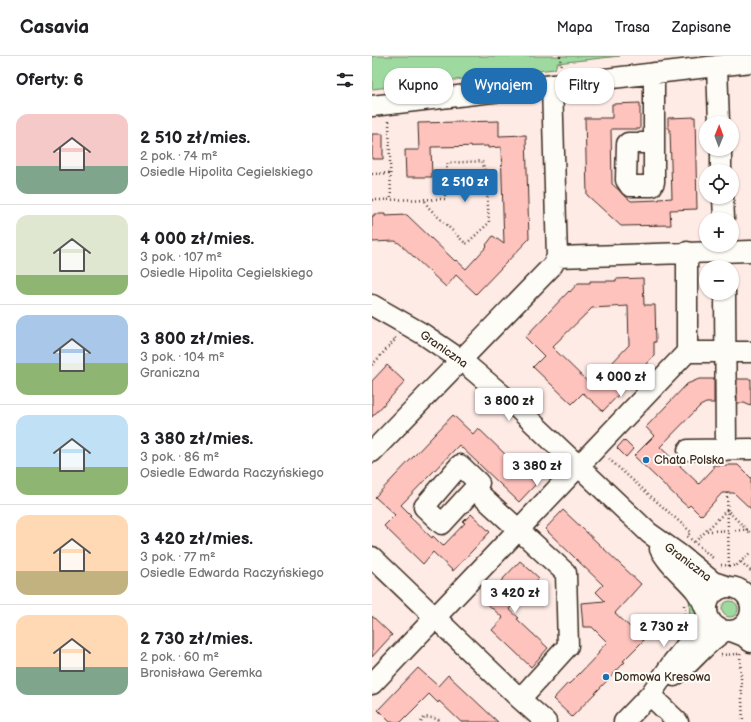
<!DOCTYPE html>
<html lang="pl">
<head>
<meta charset="utf-8">
<style>
  :root { --surface:#fff; --page:#f6f6f6; --text:#202124; --muted:#757577; --line:#e0e0e0; --accent:#1f6fb2 }
  body { margin:0; font-family:"Balsamiq Sans",sans-serif; background:var(--page); color:var(--text); height:100vh; display:flex; flex-direction:column; font-size:15px; white-space:nowrap }
  * { box-sizing:border-box; margin:0 }
  p { font-size:13px; color:var(--muted) }
  .icon { flex:none; width:22px; height:22px; fill:none; stroke:currentColor; stroke-width:2; stroke-linecap:round; stroke-linejoin:round }
  .map { position:relative; flex:1; overflow:hidden }
  .sheet { display:flex; flex-direction:column; background:var(--surface); width:372px }
  .sheet>* { flex:none }
  .hud { position:absolute; left:12px; top:12px; width:307px; height:36px; display:flex; gap:8px }
  .needle { width:26px; rotate:1deg }
  .controls { position:absolute; left:327px; top:60px; display:grid; gap:8px }
  .controls a { display:grid; place-items:center; width:40px; height:40px; border-radius:50%; background:var(--surface); box-shadow:0 1px 3px #0004; font-size:20px }
  .price { position:absolute; translate:-50% -34px; padding:0 9px; border-radius:4px; background:#fff; color:#222; font-size:13px; line-height:26px; filter:drop-shadow(0 1px 2px #0008) }
  .price::after { content:''; position:absolute; left:50%; top:24px; width:12px; height:9px; margin-left:-6px; background:inherit; clip-path:polygon(0 0,100% 0,50% 100%) }
  .price.on { background:var(--accent); color:#fff }
  ul { padding:0; list-style:none }
  li { display:flex; align-items:center; gap:12px; height:100px; padding:0 16px }
  li+li { border-top:1px solid var(--line) }
  li span { display:grid; place-items:center; flex:none; width:112px; height:80px; border-radius:12px; color:#555 }
  li>.icon { margin-inline-start:auto }
  span .icon { width:48px; height:48px; fill:#fffc; stroke-width:1 }
  li b { font-size:17px }
  h2 { display:flex; justify-content:space-between; align-items:center; height:48px; padding:0 16px; font-size:17px }
  .pill { padding:0 14px; border-radius:16px; background:var(--surface); box-shadow:0 1px 3px #0004; font-size:14px; line-height:36px }
  .pill.on { background:var(--accent); color:#fff }
  header { display:flex; align-items:center; gap:24px; box-sizing:border-box; height:56px; padding:0 20px; background:var(--surface); border-bottom:1px solid var(--line) }
  header strong { font-size:19px }
  nav { display:flex; gap:22px; margin-inline-start:auto; font-size:14px }
  main { display:flex; flex:1; min-height:0 }
  .map>svg:first-child { display:block }
  .green { fill:#9ed99f; stroke:#6c825e }
  .building { fill:#ffc3be; stroke:#3b2a1e; fill-rule:evenodd }
  .lines { fill:none; stroke-linecap:round; stroke-linejoin:round }
  .minor-casing { stroke:#3b2a1e; stroke-width:23 }
  .path { stroke:#3b2a1e; stroke-width:2.5; stroke-dasharray:1 3; stroke-linecap:butt }
  .minor { stroke:#fdfcf7; stroke-width:20 }
  .poi-dot { fill:#1f6fb2; stroke:#fdfcf7; stroke-width:1.5 }
  .labels { text-anchor:middle; stroke-width:4; stroke-linejoin:round; paint-order:stroke }
  .street-label { font-size:12px; fill:#3b2a1e; stroke:#fdfcf7 }
  .poi-label { font-size:12px; fill:#3b2a1e; stroke:#fdfcf7; text-anchor:start }
</style>
</head>
<body>
<header>
<strong>Casavia</strong>
<nav><a>Mapa</a><a>Trasa</a><a>Zapisane</a></nav>
</header>
<main>
<section class="sheet">
<h2>Oferty: 6<svg class="icon" aria-label="filters" viewBox="0 0 24 24"><path d="M4 7h16M4 17h16"/><circle cx="9" cy="7" r="2"/><circle cx="15" cy="17" r="2"/></svg></h2>
<ul>
<li><span style="background:linear-gradient(#f6c9c9 65%,#7fa58c 0)"><svg class="icon" aria-label="home" viewBox="0 0 24 24"><path d="M3 11l9-7 9 7M6 9v11h12V9"/></svg></span><div><b>2 510 zł/mies.</b><p>2 pok. · 74 m²</p><p>Osiedle Hipolita Cegielskiego</p></div></li>
<li><span style="background:linear-gradient(#dfe7d0 75%,#8fb573 0)"><svg class="icon" aria-label="home" viewBox="0 0 24 24"><path d="M3 11l9-7 9 7M6 9v11h12V9"/></svg></span><div><b>4 000 zł/mies.</b><p>3 pok. · 107 m²</p><p>Osiedle Hipolita Cegielskiego</p></div></li>
<li><span style="background:linear-gradient(#a9c7e8 60%,#8fb573 0)"><svg class="icon" aria-label="home" viewBox="0 0 24 24"><path d="M3 11l9-7 9 7M6 9v11h12V9"/></svg></span><div><b>3 800 zł/mies.</b><p>3 pok. · 104 m²</p><p>Graniczna</p></div></li>
<li><span style="background:linear-gradient(#bfe0f5 65%,#8fb573 0)"><svg class="icon" aria-label="home" viewBox="0 0 24 24"><path d="M3 11l9-7 9 7M6 9v11h12V9"/></svg></span><div><b>3 380 zł/mies.</b><p>3 pok. · 86 m²</p><p>Osiedle Edwarda Raczyńskiego</p></div></li>
<li><span style="background:linear-gradient(#ffd9b3 70%,#c2b280 0)"><svg class="icon" aria-label="home" viewBox="0 0 24 24"><path d="M3 11l9-7 9 7M6 9v11h12V9"/></svg></span><div><b>3 420 zł/mies.</b><p>3 pok. · 77 m²</p><p>Osiedle Edwarda Raczyńskiego</p></div></li>
<li><span style="background:linear-gradient(#ffd9b3 65%,#7fa58c 0)"><svg class="icon" aria-label="home" viewBox="0 0 24 24"><path d="M3 11l9-7 9 7M6 9v11h12V9"/></svg></span><div><b>2 730 zł/mies.</b><p>2 pok. · 60 m²</p><p>Bronisława Geremka</p></div></li>
</ul>
</section>
<div class="map">
<svg width="379" height="666" viewBox="0 0 379 666">
  <rect width="100%" height="100%" fill="#feebe6"/>
  <filter id="ink" filterUnits="userSpaceOnUse"><feTurbulence type="fractalNoise" baseFrequency=".025" numOctaves="2"/><feDisplacementMap in="SourceGraphic" scale="8" xChannelSelector="R" yChannelSelector="G"/><feConvolveMatrix kernelMatrix="1 2 1 2 8 2 1 2 1" color-interpolation-filters="sRGB"/></filter>
  <g filter="url(#ink)">
    <path class="green" d="M 0,0 L 248,0 L 185,7 L 183,13 L 0,33 Z
      M 317,538 L 326,558 L 318,570 Z
      M350 553a8 8 0 1 1 16 0a8 8 0 1 1-16 0Z"/>
    <path class="building" d="M 268,47 L 268,73 L 239,73 L 240,128 L 259,145 L 287,144 L 287,143 L 300,142 L 298,73 L 296,73 L 296,62 L 323,61 L 325,153 L 298,154 L 299,169 L 249,170 L 215,139 L 213,62 L 240,62 L 240,48 Z
      M 127,65 L 127,80 L 154,79 L 157,183 L 104,238 L 84,219 L 74,231 L 27,187 L 23,185 L 0,186 L 0,160 L 2,160 L 2,158 L 13,158 L 13,160 L 35,159 L 83,205 L 84,204 L 94,213 L 115,190 L 114,189 L 121,180 L 132,188 L 129,91 L 116,92 L 116,90 L 59,91 L 60,121 L 34,121 L 33,94 L 47,94 L 46,67 Z
      M 0,78 L 11,78 L 11,103 L 0,103 Z
      M 271,222 L 272,249 L 283,249 L 284,286 L 282,286 L 282,299 L 274,308 L 275,309 L 231,355 L 211,337 L 200,348 L 161,311 L 172,300 L 153,281 L 197,235 L 198,236 L 206,227 L 218,227 L 218,225 L 244,225 L 244,223 ZM 256,250 L 257,289 L 219,329 L 180,291 L 220,252 Z
      M 15,309 L 33,326 L 0,361 L 0,325 Z
      M 327,323 L 342,323 L 342,347 L 334,347 L 328,350 L 288,391 L 327,428 L 341,413 L 341,409 L 366,409 L 379,422 L 379,453 L 362,437 L 350,437 L 330,459 L 329,458 L 328,459 L 318,449 L 316,451 L 310,446 L 262,400 L 282,380 L 274,371 L 315,328 Z
      M 365,323 L 379,323 L 379,350 L 372,347 L 365,347 Z
      M 81,359 L 101,378 L 106,372 L 164,428 L 147,446 L 87,389 L 29,449 L 39,459 L 37,460 L 60,482 L 61,480 L 71,490 L 93,467 L 91,466 L 99,458 L 118,476 L 81,515 L 61,496 L 51,508 L 12,470 L 23,459 L 3,441 Z
      M 252,384 L 261,393 L 254,401 L 245,392 Z
      M 191,454 L 269,528 L 243,557 L 272,584 L 251,605 L 253,606 L 200,661 L 181,643 L 196,627 L 197,628 L 208,617 L 227,597 L 226,596 L 235,586 L 220,571 L 211,571 L 209,547 L 233,545 L 224,536 L 231,529 L 173,473 Z
      M 148,505 L 167,522 L 137,553 L 147,562 L 145,563 L 176,592 L 159,611 L 120,574 L 131,562 L 111,544 Z
      M 0,560 L 20,579 L 0,601 Z
      M 46,612 L 66,630 L 76,619 L 126,666 L 89,666 L 67,645 L 66,647 L 57,638 L 29,666 L 18,666 L 6,654 Z"/>
    <g class="lines">
      <g class="minor-casing">
        <path id="minor" d="M 345,10 L 347,67
          M 282,17 L 282,126 L 280,130 L 258,130 L 254,124 L 255,88 L 256,87 L 282,87
          M 0,50 L 379,6
          M 349,93 L 349,115
          M 351,141 L 352,163
          M 185,201 L 379,195
          M 353,237 L 354,394
          M 0,249 L 51,278 L 89,304 L 141,348 L 277,477 L 308,499 L 341,526 L 357,531
          M 315,296 L 379,296
          M 316,394 L 379,393
          M 0,396 L 180,210 L 185,201 L 180,29
          M 102,433 L 70,468 L 52,451 L 88,409 L 107,427 L 102,433 L 194,517 L 196,590 L 148,643
          M 288,493 C 291,498 294,502 297,506 C 310,522 328,533 334,554
          M 0,501 L 148,643 L 174,666
          M335 553a22 22 0 1 1 44 0a22 22 0 1 1-44 0Z
          M 359,575 L 372,580 L 379,586
          M 302,620 C 320,607 333,587 353,575
          M 0,628 L 315,296 L 315,196
          M 278,639 L 306,666
          M 252,666 L 278,639 L 301,606 L 331,569 L 335,560"/>
      </g>
      <path class="path" d="M 188,0 L 189,11
        M 17,65 L 19,144
        M 0,118 L 18,117
        M 0,144 L 73,143 L 73,118 L 76,107 L 110,105 L 114,118 L 117,167 L 94,188 L 56,151 L 52,143
        M 0,309 L 24,283 L 23,282
        M 237,403 L 319,476 L 315,480 L 341,502
        M 355,437 L 357,510
        M 335,475 L 376,474
        M 323,486 L 355,454 L 379,478
        M 369,506 L 379,515
        M 349,509 L 364,510 L 379,496
        M 312,549 L 313,564
        M 368,598 L 371,666
        M 349,599 L 366,598
        M 49,666 L 53,661 L 66,663 L 69,666"/>
      <use href="#minor" class="minor"/>
    </g>
  </g>
  <g class="poi-dot">
    <circle cx="274" cy="404" r="4"/>
    <circle cx="234" cy="621" r="4"/>
  </g>
  <g class="labels">
    <g class="street-label">
      <text transform="translate(72 293) rotate(35)" y="4">Graniczna</text>
      <text transform="translate(316 506) rotate(37)" y="4">Graniczna</text>
    </g>
    <g class="poi-label">
      <text x="282" y="408">Chata Polska</text>
      <text x="242" y="625">Domowa Kresowa</text>
    </g>
  </g>
</svg>
<div class="controls">
<a><svg class="needle" viewBox="-14 -14 28 28"><path d="M0-13l5 13h-10z" fill="#e53935"/><path d="M0 13l5-13h-10z" fill="#757577"/></svg></a>
<a><svg class="icon" aria-label="locate" viewBox="0 0 24 24"><circle cx="12" cy="12" r="6"/><path d="M12 2v4M12 18v4M2 12h4M18 12h4"/></svg></a>
<a>+</a>
<a>−</a>
</div>
<b class="price on" style="left:93px;top:147px">2 510 zł</b>
<b class="price" style="left:249px;top:342px">4 000 zł</b>
<b class="price" style="left:137px;top:366px">3 800 zł</b>
<b class="price" style="left:165px;top:431px">3 380 zł</b>
<b class="price" style="left:143px;top:558px">3 420 zł</b>
<b class="price" style="left:292px;top:592px">2 730 zł</b>
<div class="hud">
<a class="pill">Kupno</a>
<a class="pill on">Wynajem</a>
<a class="pill">Filtry</a>
</div>
</div>
</main>
</body>
</html>
